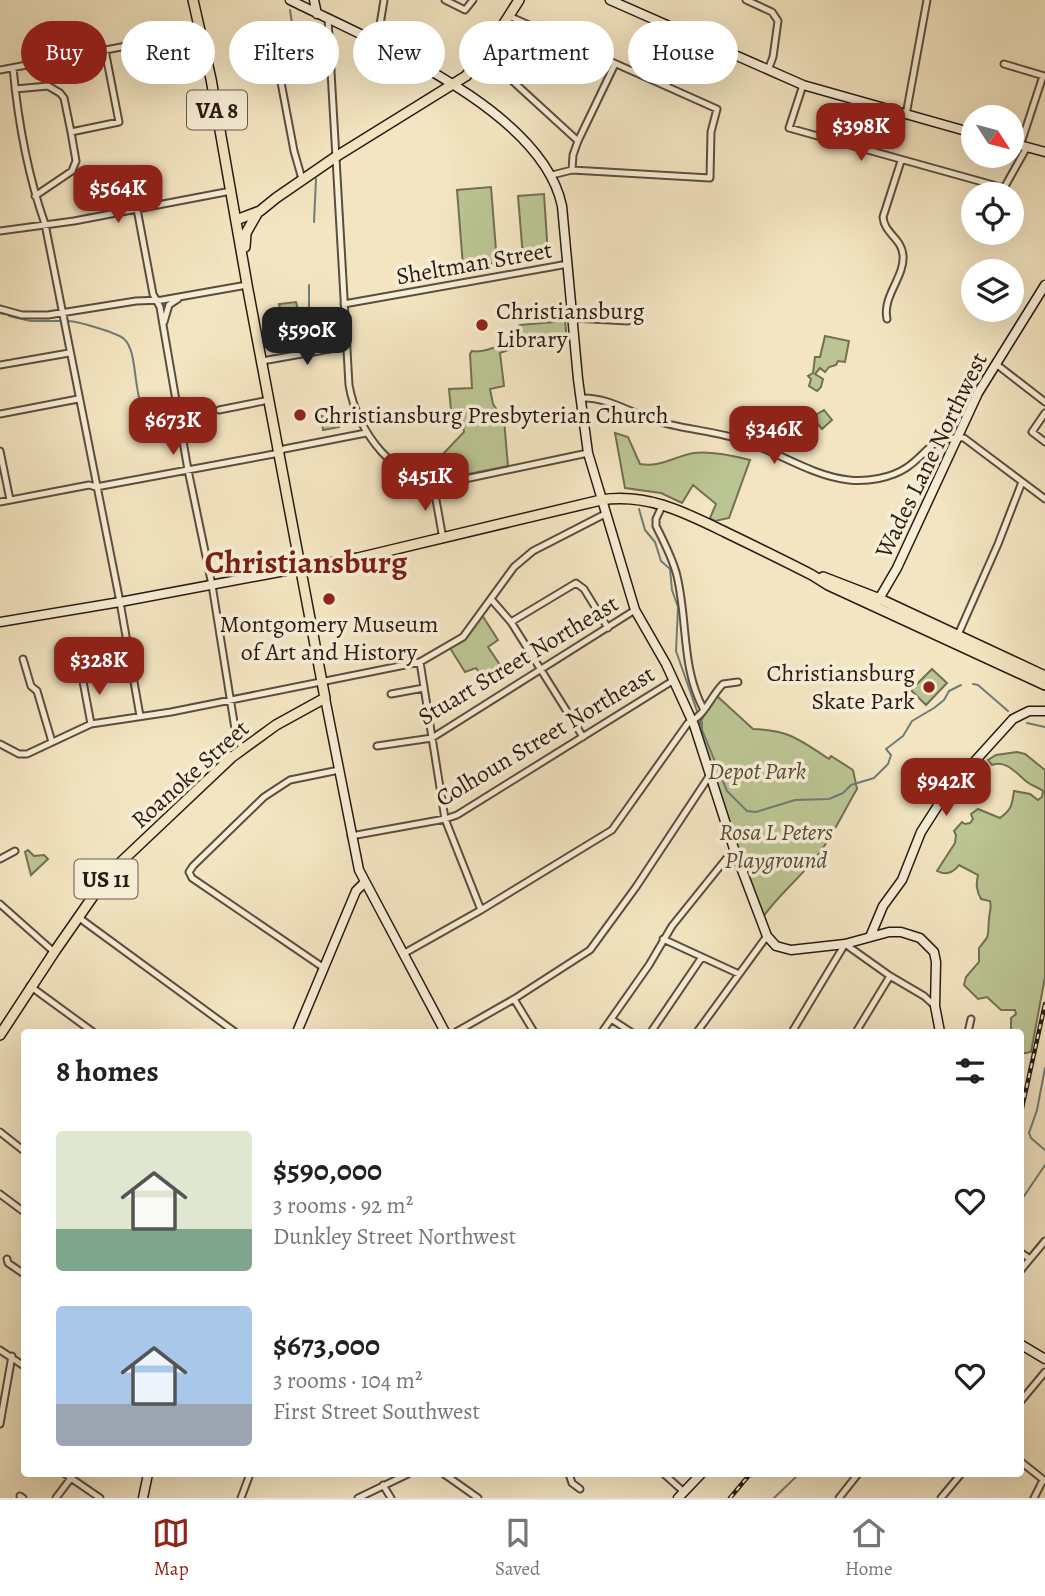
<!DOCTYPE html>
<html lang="en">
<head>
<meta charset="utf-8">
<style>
  :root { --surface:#fff; --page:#f2f2f2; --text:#222; --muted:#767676; --line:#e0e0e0; --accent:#8f2418 }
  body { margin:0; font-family:Alegreya,serif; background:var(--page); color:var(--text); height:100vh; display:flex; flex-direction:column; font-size:26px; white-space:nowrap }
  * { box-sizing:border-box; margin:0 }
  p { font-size:23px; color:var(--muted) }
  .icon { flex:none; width:38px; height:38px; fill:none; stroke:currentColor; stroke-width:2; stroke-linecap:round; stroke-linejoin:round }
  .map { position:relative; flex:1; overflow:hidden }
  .side { position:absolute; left:21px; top:1029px; width:1003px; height:448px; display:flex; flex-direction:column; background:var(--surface); border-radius:7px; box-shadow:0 7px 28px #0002 }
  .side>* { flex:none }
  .hud { position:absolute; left:21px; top:21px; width:1004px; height:63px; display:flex; gap:14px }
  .needle { width:46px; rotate:126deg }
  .fabs { position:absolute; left:961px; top:105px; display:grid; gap:14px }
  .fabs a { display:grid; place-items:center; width:63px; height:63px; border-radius:50%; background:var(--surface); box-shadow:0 7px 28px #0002; font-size:35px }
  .price { position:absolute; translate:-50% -60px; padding:0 16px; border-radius:14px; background:var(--accent); color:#fff; font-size:23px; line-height:46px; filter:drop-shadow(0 2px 4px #0008) }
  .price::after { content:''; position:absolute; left:50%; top:42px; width:21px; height:16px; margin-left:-10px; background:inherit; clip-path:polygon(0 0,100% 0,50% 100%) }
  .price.current { background:#222; color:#fff }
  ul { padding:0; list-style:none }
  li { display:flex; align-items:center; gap:21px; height:175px; padding:0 35px }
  li span { display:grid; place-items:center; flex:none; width:196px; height:140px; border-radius:7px; color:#555 }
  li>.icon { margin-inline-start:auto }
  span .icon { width:84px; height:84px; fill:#fffc; stroke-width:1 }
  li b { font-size:30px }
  h2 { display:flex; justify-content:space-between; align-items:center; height:84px; padding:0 35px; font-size:30px }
  .tag { padding:0 24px; border-radius:32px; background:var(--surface); box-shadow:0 7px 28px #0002; font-size:24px; line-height:63px }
  .tag.current { background:var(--accent); color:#fff }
  .menu { display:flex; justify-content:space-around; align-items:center; height:98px; border-top:2px solid var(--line); background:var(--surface); font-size:19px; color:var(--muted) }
  .menu a { display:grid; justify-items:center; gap:4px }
  .menu .current { color:var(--accent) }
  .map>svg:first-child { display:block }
  .green { fill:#bbc593; stroke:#727053; stroke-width:2 }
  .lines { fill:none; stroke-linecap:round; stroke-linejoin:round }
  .stream { stroke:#6f7c77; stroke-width:2 }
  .street-casing { stroke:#5c4d3e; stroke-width:9 }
  .secondary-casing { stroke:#2a1a13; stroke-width:11 }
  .primary-casing { stroke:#2a1a13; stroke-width:12 }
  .street { stroke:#f7eed7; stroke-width:5 }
  .secondary { stroke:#f7eed7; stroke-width:8 }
  .primary { stroke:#f3e5c1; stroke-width:9 }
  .rail-casing { stroke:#2a1a13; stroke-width:4.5 }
  .rail { stroke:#f7eed7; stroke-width:2; stroke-dasharray:5; stroke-linecap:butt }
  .poi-dot { fill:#8f2418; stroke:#f7eed7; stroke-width:2.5 }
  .labels { text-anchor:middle; stroke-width:7; stroke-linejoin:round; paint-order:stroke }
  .shield { fill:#f7eed7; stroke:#685a4e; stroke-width:2 }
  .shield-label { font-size:23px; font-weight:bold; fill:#2a1a13 }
  .street-label { font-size:24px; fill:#2a1a13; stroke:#f7eed7 }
  .poi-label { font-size:24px; fill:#2a1a13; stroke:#f7eed7; text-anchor:start }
  .park-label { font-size:24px; font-style:italic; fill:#564d39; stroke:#f7eed7 }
  .district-label { font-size:32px; font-weight:bold; fill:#7a1f14; stroke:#f7eed7 }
</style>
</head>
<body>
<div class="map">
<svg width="1045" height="1498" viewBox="0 0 1045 1498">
  <rect width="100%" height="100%" fill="#f3e5c1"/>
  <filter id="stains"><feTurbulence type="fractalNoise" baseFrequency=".00286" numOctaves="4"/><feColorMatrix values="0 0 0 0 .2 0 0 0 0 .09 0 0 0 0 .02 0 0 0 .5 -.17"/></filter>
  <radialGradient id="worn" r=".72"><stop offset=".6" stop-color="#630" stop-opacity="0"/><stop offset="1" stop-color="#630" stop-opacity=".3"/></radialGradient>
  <path class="green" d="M 491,187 L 497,263 L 463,266 L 457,190 Z
    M 544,194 L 548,255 L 523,257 L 518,196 Z
    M 296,302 L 299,314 L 282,318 L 279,304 Z
    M 565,321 L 567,340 L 526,344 L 500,353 L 504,386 L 490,389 L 493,404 L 504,420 L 508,466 L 444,479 L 443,454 L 464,432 L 462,419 L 452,421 L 449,389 L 472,388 L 470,354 L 472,351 C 485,354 495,344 504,347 L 520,325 Z
    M 825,336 L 849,341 L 845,362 L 838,361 L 836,365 L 829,367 L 825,372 L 820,368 L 815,374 L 823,379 L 821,387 L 817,391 L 809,386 L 811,379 L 808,376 L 813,373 L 815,357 L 820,357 Z
    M 824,410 L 832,420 L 822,429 L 812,417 Z
    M 336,414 L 339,427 L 323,430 L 321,416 Z
    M 615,433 L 628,437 L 640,464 C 660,468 675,456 694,453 C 711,451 734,456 750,460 L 729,518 L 715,521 L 710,518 L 716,504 L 693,485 L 682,503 L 661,493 L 625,488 Z
    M 482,615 L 498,640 L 488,647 L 500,665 L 481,675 L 476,668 L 465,672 L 450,648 L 465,637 Z
    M 932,669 L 947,683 L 926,705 L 911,690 Z
    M 717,696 L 753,729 C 789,730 800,740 829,759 L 831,756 L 853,770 L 857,789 C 844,811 833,835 818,855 C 801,877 779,894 763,917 L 729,824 L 699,731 L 700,722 Z
    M 1017,752 L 1025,754 L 1045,770 L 1045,977 L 1031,1052 L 1020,1054 L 1020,1032 L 1011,1032 L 1011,1018 L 1016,1014 L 1015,1010 L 1001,1010 L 987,997 L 978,999 L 964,985 L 966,977 L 979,962 L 979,948 C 991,933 987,939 989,920 C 989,912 992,909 990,901 L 981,899 C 976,890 976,884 978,875 L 959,865 C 954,872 946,876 937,871 L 955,843 L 956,835 L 954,831 L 962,822 L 965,824 L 970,823 L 973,819 L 971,814 L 978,809 L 1000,818 C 1012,809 1012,805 1014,791 L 1030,794 L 1038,800 L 1042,797 L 1043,791 C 1038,787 1032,786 1027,782 C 1017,774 1006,759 992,765 L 988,760 L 996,755 Z
    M 28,850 L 34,856 L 44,855 L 48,859 L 31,875 L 25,852 Z"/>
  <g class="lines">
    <path class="stream" d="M 290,10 L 293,30 L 304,65
      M 314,222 L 316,179
      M 309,285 L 309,314
      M 0,313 L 5,314
      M 9,316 L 31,321 L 60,321
      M 68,321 C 77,321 118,333 124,339 C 140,352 131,408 150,414 C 156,416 165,413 171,412
      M 639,509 L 645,530 L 655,542 L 661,561 L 670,569 L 672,590 L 678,607 L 676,651 L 697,711
      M 973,684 L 978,685 L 1008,711
      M 702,722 L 702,730 L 727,791 L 747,811 L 756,812 L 795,800 L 829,799 L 843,793 L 851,785 L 874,778 L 888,764 L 891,755 L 886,749 L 903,736 L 912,721 L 934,708 L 944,700 L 949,691 L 961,685
      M 1027,723 L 1045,727
      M 1045,1068 L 1037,1110 L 1029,1133 L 1031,1138 L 1045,1150
      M 1020,1202 L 1045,1165
      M 774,1498 L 799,1474"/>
    <g class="street-casing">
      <path id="street" d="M 445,0 L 465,10 L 473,0
        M 746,0 L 772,12 L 778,21 L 773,57 L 768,70
        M 509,16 L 717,109 L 711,132 L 710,178 L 572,170 L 552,175
        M 328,19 L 349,385 C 357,432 395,483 446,483 L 588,453
        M 377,43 L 384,0
        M 484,55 L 578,141
        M 1004,64 L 1044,76
        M 13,68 C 18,121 27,173 45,224 L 120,602 L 140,716
        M 0,70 L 200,32
        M 280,77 L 294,151 L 302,179
        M 803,85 L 789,128 L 1004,188 L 1027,147
        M 666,86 L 689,35
        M 15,89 L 48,86 L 60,93 L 64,98 L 71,132 L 76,161 L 72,171 L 35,196
        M 906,115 L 927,0
        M 71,132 L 119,122 L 105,50
        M 1020,146 L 1043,76
        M 572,170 L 573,155 L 578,141 L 615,64
        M 137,209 L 153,294 L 160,307 L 163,325 L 188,470 L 212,585 L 236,735 L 242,748
        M 0,231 L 74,221 L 231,191
        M 344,304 L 568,264
        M 0,309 L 22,315 L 48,315 L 136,301 L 162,300 L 247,285
        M 572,318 L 628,321
        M 887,319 C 882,296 905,277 903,255 C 902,239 884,233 883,217 L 901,161
        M 164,322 L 169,305 L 178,299
        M 262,361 L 347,346
        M 996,364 L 1045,402
        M 0,365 L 69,353
        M 581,398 C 607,397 627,411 651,419 C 681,430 714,430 745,441 C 779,453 813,476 849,480 C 867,482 891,478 906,468 C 930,452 929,436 964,438 L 1045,499
        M 219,410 L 269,400
        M 1045,413 L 1032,432 L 1045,442
        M 0,414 L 78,399
        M 0,451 L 10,500
        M 433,483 L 443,539
        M 0,502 L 89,485 L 96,487 L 274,454 L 284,449 L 366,433
        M 663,504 L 656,519 L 656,526 C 664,542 673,559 677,576 C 688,622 681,668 704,710
        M 491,599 L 511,622 L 583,737
        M 511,622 L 576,583 L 584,589 L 608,628
        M 957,637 L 998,544 L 1022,482
        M 23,659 L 31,686 L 37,691 L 52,742
        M 420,662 L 445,819 L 481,910
        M 82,676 L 91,724
        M 391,694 L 424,688
        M 0,744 L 19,754 L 27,754 L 91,724 L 171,712 L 420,662 L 463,637 L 514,567 L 533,551 L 605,514
        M 377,746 L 432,738 L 635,610
        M 351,836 L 445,819 L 457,815 L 674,680
        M 0,859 L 15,851
        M 0,904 L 54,952
        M 78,917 L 235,1032
        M 663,939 L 739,974
        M 403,954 L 481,910 L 612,830 L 688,723 C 706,715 710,697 723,684 L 738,682
        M 324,968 L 192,878 L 189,872 L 193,866 L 264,797 L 290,780 L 339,770
        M 30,986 L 93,1032
        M 514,999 L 534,1032
        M 611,1019 L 631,1032
        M 456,1032 L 514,999 L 590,950 L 636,887 L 710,775
        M 602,1032 L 649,965 L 672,926 L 734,849
        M 651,1032 L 702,957
        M 697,1032 L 767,936
        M 792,1032 L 845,944 L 890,976 L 924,996 L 935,1006
        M 856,1032 L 890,976
        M 968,1032 L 971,1019
        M 0,1132 L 24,1151
        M 0,1194 L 24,1212
        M 1020,1252 L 1030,1259
        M 7,1259 L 8,1263 L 24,1274
        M 1020,1271 L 1045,1241
        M 0,1350 L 24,1366
        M 1020,1402 L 1045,1372
        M 0,1424 L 12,1356
        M 1020,1461 L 1045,1481
        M 65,1474 L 100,1498
        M 444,1474 L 478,1498
        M 569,1474 L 572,1483 L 580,1489
        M 664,1474 L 684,1492
        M 383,1485 L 391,1498
        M 20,1496 L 23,1498
        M 56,1498 L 74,1474
        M 241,1498 L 250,1474
        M 358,1498 L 408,1474
        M 839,1498 L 858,1474
        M 941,1498 L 961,1474
        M 1034,1498 L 1043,1480"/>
    </g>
    <g class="secondary-casing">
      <path id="secondary" d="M 290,0 C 372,41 542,109 562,206 L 578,379 L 588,453 L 594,473 L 635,610 L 666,664 L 694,725 L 734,849 L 767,936 L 776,946 L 791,950 L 845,944 L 889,932 L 901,932 L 920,938 L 934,952 L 936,962 L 935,1006 L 940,1032
        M 314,0 L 317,14
        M 610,0 L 803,85 L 973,133
        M 1012,143 L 1045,152
        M 876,604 L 897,568 L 978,393 L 1045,285
        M 0,622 L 120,602 L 301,568
        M 325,698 L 359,870 L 445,1032
        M 870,937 L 883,906 L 902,880 L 921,832 L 946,793 L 1013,719 L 1029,711 L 1045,711
        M 297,1032 L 356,891 L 364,883
        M 1020,1344 L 1045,1359
        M 143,1498 L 148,1474
        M 678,1498 L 701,1474"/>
    </g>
    <g class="primary-casing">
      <path id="primary" d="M 236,220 L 260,211 L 276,198 L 337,156 L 466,76 L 484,55 L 519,0
        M 245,247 L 246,233 L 258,212
        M 301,568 L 358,558 L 601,500 C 647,493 684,512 725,532 C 754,546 783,560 812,575 L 828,585 L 1045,685
        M 823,577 L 880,599 L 1045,676
        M 0,1035 L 55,951 L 96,892 L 121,862 L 232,757 L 276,725 L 325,698 L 248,290 L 211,79 L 193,0"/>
    </g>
    <use href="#street" class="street"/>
    <use href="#secondary" class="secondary"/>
    <use href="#primary" class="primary"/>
    <g class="rail-casing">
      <path id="rail" d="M 1020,1117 L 1045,1004
        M 730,1498 L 750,1474"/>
    </g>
    <use href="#rail" class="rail"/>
  </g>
  <g class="poi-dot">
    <circle cx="482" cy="325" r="7"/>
    <circle cx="300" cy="415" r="7"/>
    <circle cx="329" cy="599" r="7"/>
    <circle cx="929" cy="687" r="7"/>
  </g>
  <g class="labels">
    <g class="shield">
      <rect x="187" y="90.5" width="60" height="39" rx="5"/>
      <rect x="74.5" y="859.5" width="63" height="39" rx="5"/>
    </g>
    <g class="shield-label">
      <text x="217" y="118">VA 8</text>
      <text x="106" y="887">US 11</text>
    </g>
    <g class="street-label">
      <text transform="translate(474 263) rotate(-10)" y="8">Sheltman Street</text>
      <text transform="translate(931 455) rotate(-64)" y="8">Wades Lane Northwest</text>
      <text transform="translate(518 660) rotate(-31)" y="8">Stuart Street Northeast</text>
      <text transform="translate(545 736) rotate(-31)" y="8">Colhoun Street Northeast</text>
      <text transform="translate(190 774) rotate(-42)" y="8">Roanoke Street</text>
    </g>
    <g class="poi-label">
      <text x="496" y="319">Christiansburg<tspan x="496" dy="28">Library</tspan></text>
      <text x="314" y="423">Christiansburg Presbyterian Church</text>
      <text x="329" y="632" text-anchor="middle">Montgomery Museum<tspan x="329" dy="28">of Art and History</tspan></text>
      <text x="915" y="681" text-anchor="end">Christiansburg<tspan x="915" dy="28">Skate Park</tspan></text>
    </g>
    <g class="park-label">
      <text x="757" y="779">Depot Park</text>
      <text x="776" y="840">Rosa L Peters<tspan x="776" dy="28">Playground</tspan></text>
    </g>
    <g class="district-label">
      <text x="306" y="573">Christiansburg</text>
    </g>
  </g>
  <rect width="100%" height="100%" filter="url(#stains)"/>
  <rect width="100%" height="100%" fill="url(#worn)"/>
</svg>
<div class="fabs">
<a><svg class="needle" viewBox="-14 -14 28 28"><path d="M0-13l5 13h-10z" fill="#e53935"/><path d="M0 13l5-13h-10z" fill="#767676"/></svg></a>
<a><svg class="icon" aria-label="locate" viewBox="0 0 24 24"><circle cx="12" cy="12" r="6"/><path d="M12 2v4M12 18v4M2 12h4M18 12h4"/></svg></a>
<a><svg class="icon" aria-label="layers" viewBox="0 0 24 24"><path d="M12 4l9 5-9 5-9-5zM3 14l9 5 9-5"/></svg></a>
</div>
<b class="price" style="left:861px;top:163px">$398K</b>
<b class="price" style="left:118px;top:225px">$564K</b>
<b class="price current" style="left:307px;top:367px">$590K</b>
<b class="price" style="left:173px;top:457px">$673K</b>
<b class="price" style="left:774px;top:466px">$346K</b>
<b class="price" style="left:425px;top:513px">$451K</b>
<b class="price" style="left:99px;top:697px">$328K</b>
<b class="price" style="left:946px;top:818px">$942K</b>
<div class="hud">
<a class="tag current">Buy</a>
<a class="tag">Rent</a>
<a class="tag">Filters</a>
<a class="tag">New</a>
<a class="tag">Apartment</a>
<a class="tag">House</a>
</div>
<section class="side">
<h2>8 homes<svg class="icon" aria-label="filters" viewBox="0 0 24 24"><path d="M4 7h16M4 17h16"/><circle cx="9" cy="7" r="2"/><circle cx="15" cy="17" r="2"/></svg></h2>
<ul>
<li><span style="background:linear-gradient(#dfe7d0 70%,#7fa58c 0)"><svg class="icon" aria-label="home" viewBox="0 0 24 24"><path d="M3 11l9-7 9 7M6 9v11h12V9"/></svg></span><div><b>$590,000</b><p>3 rooms · 92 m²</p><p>Dunkley Street Northwest</p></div><svg class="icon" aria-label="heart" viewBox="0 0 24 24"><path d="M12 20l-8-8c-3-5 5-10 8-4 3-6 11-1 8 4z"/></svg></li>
<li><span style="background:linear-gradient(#a9c7e8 70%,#9aa5b1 0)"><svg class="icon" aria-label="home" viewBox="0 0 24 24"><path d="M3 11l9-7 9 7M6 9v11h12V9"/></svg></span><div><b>$673,000</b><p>3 rooms · 104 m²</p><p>First Street Southwest</p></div><svg class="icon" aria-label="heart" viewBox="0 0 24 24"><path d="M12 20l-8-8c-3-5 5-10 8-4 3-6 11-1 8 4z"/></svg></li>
</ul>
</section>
</div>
<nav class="menu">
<a class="current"><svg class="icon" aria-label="map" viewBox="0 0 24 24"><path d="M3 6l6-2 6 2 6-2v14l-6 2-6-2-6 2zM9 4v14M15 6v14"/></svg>Map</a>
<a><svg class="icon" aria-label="saved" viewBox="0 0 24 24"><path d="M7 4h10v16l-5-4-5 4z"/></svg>Saved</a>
<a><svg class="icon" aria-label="home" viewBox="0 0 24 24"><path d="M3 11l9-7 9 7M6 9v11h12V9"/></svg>Home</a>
</nav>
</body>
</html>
